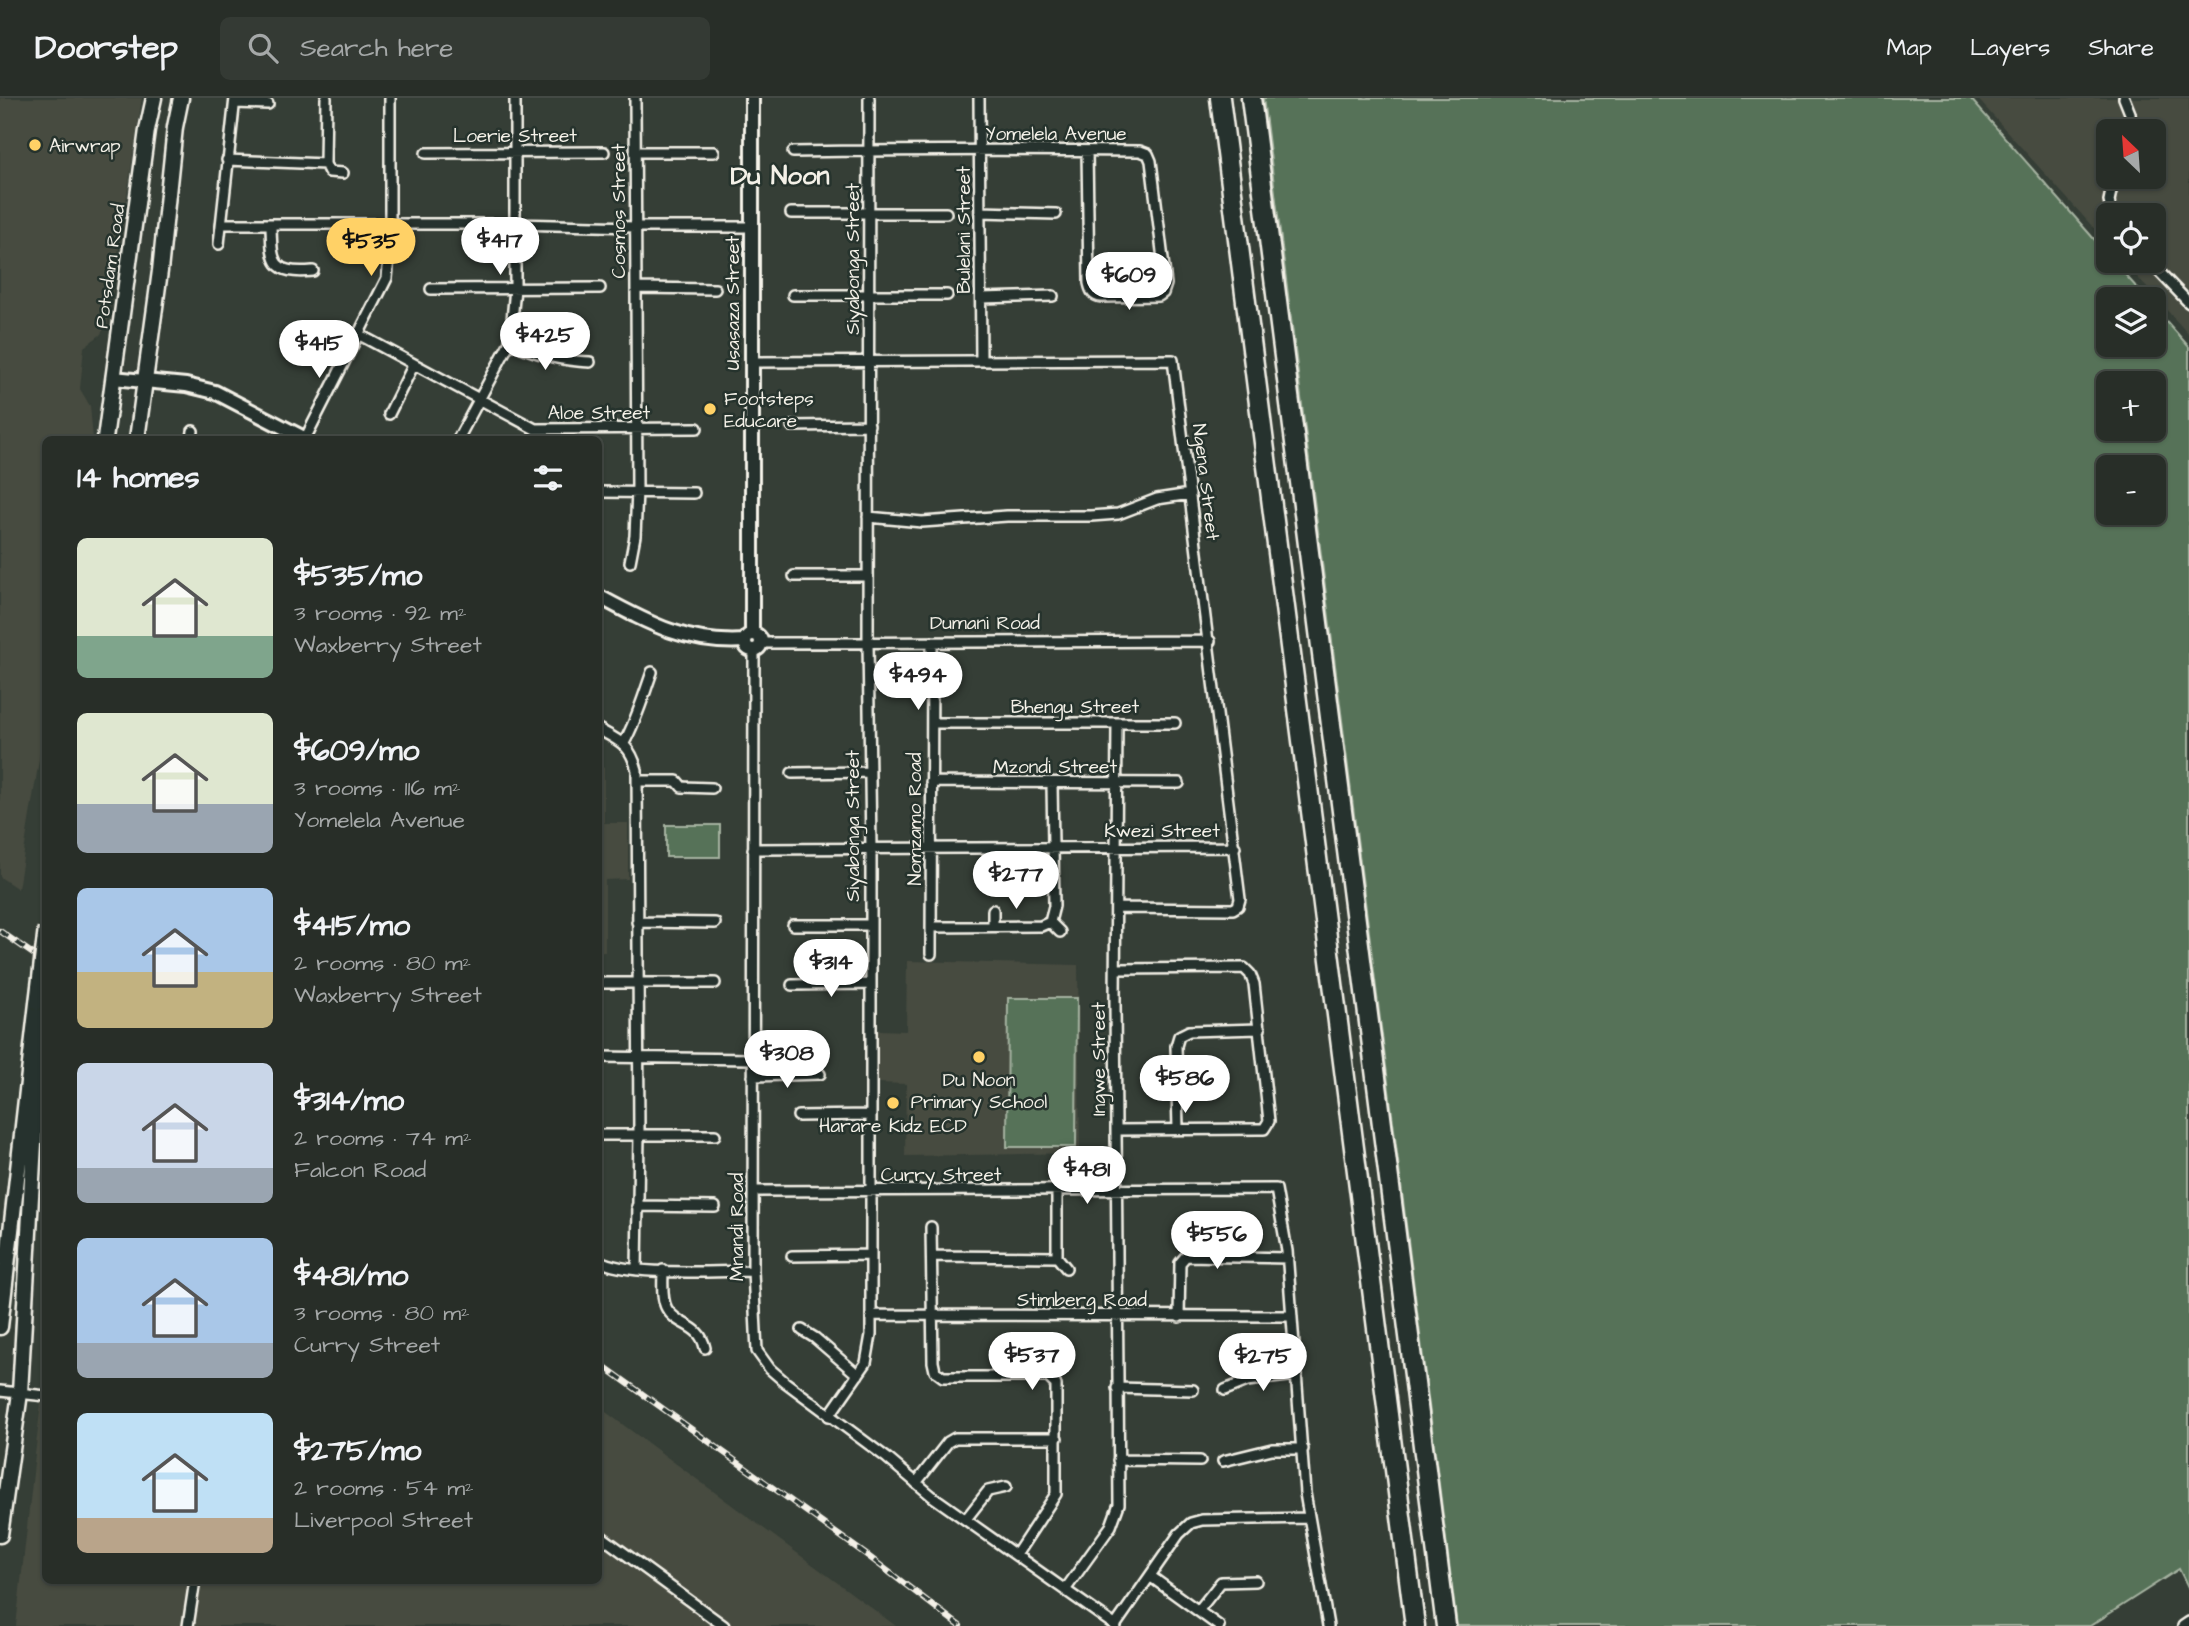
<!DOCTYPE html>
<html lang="en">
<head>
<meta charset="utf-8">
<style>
  :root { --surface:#282e28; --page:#343a34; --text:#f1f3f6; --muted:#a5a8a8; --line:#444a45; --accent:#ffd166 }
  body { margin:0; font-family:"Architects Daughter",sans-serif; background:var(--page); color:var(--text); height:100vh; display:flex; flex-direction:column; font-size:26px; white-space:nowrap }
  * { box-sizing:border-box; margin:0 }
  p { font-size:23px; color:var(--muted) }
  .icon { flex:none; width:38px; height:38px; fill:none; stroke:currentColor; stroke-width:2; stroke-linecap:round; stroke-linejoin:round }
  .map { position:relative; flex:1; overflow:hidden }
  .drawer { position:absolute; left:42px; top:338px; width:560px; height:1148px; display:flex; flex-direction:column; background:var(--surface); border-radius:10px; box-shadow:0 2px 5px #0004,0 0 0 2px var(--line) }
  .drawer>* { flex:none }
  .needle { width:46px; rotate:335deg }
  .fabs { position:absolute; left:2096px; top:21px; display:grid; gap:14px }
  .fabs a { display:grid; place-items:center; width:70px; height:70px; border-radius:10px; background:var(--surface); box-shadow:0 2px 5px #0004,0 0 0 2px var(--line); font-size:35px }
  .price { position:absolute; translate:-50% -60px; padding:0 16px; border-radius:24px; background:#fff; color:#222; font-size:23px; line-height:46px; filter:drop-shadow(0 2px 4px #0008) }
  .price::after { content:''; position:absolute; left:50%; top:42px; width:21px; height:16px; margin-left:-10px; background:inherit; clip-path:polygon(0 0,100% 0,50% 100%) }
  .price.current { background:var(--accent); color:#111 }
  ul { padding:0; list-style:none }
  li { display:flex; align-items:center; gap:21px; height:175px; padding:0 35px }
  li span { display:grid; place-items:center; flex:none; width:196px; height:140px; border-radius:10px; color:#555 }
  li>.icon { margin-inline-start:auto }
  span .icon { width:84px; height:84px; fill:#fffc; stroke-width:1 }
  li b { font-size:30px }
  h2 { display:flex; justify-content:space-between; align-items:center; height:84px; padding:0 35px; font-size:30px }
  header { display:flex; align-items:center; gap:42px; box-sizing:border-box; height:98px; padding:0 35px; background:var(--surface); border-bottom:2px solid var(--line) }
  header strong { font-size:33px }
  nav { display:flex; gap:38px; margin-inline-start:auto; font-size:24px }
  .search { width:490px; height:63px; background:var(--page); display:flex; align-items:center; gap:18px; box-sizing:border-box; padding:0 24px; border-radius:10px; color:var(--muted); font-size:26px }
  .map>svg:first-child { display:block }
  .built { fill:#474b40; fill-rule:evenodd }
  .green { fill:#567259; stroke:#a5b2a0; stroke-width:2; fill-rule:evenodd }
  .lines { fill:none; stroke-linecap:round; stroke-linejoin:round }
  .minor-casing { stroke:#f4f1e8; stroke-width:14 }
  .tertiary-casing { stroke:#f4f1e8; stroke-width:18 }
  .primary-casing { stroke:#f4f1e8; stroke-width:19 }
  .motorway-casing { stroke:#f4f1e8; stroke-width:23 }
  .minor { stroke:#26332d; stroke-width:9 }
  .tertiary { stroke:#26332d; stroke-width:12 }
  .primary { stroke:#26332d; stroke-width:14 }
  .motorway { stroke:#26332d; stroke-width:18 }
  .rail-casing { stroke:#f4f1e8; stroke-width:6 }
  .rail { stroke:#26332d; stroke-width:3.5; stroke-dasharray:10; stroke-linecap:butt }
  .primary-bridge-casing { stroke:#f4f1e8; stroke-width:19; stroke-linecap:butt }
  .primary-bridge { stroke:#26332d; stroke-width:14 }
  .poi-dot { fill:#ffd166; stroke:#26332d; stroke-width:2.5 }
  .labels { text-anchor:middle; stroke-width:5; stroke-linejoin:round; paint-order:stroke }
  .street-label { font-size:19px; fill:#f4f1e8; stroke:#26332d }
  .poi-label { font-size:19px; fill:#f4f1e8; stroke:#26332d; text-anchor:start }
  .district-label { font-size:26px; font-weight:bold; fill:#f4f1e8; stroke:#26332d }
</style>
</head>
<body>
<header>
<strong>Doorstep</strong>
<div class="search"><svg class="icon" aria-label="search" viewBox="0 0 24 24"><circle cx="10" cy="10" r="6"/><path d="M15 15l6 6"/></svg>Search here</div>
<nav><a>Map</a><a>Layers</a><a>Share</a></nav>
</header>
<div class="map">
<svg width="2189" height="1528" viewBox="0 0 2189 1528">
  <rect width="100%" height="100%" fill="#353e36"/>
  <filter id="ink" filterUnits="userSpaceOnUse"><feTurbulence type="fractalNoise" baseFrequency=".0143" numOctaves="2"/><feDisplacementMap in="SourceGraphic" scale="14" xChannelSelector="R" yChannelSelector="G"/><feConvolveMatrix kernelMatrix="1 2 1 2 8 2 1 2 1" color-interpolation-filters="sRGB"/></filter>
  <g filter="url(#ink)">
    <path class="built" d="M 0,0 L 142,0 L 107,227 L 100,237 L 84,249 L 80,291 L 90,308 L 93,341 L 46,341 L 45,625 L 18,791 L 0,779 Z
      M 1977,0 L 2189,0 L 2189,237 L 2123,163 L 2154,163 L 2154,117 L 2109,117 L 2109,147 ZM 2109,33 L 2154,33 L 2154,79 L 2109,79 Z
      M 598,667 L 604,670 L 604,725 L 628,725 L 628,781 L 605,782 L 605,854 L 598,854 Z
      M 907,863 L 1078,867 L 1080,1055 L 905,1058 L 906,986 L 878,985 L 878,932 L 906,933 Z
      M 45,1268 L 46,1482 L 598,1482 L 599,1309 L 896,1528 L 16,1528 Z"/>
    <path class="green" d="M 1263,0 L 1970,0 L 2109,158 L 2109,163 L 2113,163 L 2147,201 L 2109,201 L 2109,247 L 2154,247 L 2154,209 L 2189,249 L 2189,1491 L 2179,1471 L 2090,1528 L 1457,1528 ZM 2109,285 L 2154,285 L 2154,331 L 2109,331 ZM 2109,369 L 2154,369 L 2154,415 L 2109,415 Z
      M 666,727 L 720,727 L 720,759 L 666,759 Z
      M 1008,900 L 1077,900 L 1076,1049 L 1007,1049 Z"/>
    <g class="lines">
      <g class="minor-casing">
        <path id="minor" d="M 326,0 L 325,66 L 329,74 L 343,75
          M 979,0 L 981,263
          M 2124,0 L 2130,15 L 2131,33
          M 235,5 L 268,6
          M 635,54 L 714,54
          M 793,54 C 909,52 1024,52 1140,53 L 1148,56 L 1151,63 L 1166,186 L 1163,195 L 1159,198 L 1102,199 C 1093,198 1091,194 1089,185 L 1087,53
          M 426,55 L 604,54
          M 227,62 L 325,66
          M 980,114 L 1056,116
          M 791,115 L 946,115
          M 2112,117 L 2109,103 L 2114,79
          M 222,126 L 514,126 L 635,129 L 751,129
          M 271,128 C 272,163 271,177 313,173
          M 219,146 L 235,0
          M 2149,163 L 2189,205
          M 636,190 L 715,191
          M 431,191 L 600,190
          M 793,197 L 947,197
          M 981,200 L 1053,198
          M 358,236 L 535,331 L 697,330
          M 510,244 C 537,257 561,263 590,264
          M 752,264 L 1173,262 L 1240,801 L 1238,808 L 1233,811 L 1117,810
          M 389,316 L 414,266
          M 792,328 L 869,327
          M 192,341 L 193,333
          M 305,341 L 387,180 L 390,150 L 390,0
          M 458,341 L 510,244 L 515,190 L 515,0
          M 598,394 L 694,395
          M 868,419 L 922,424 L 1007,418 L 1091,418 L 1118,416 L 1157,401 L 1190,396
          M 630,464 L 635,438 L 637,393 L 635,0
          M 794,478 L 868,478
          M 761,545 L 1210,543
          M 754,552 L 753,1173 L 757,1253 L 770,1271 L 785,1284 L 887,1360 L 932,1398 L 1116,1528
          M 933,625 L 1175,625
          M 598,631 C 620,643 630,646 637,672 L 639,1036 L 637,1172
          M 624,645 C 637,621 643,599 652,574
          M 792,675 L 870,674
          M 637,683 L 677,683 L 682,689 L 712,690
          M 931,684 L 1179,685
          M 753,751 L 1235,749
          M 637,824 L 715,825
          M 1050,824 L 1060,834
          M 793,827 L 870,827
          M 993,828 L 993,812
          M 931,829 L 1041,828 L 1050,824 L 1054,808 L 1052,686
          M 931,856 L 932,544
          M 598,885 L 715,885
          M 792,887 L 870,886
          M 598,959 L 753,961
          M 753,978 L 820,976
          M 798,1018 L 870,1017
          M 1178,1031 L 1176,948 L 1179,938 L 1189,933 L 1260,931
          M 1116,1032 L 1259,1031 L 1264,1031 L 1269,1023 L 1254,886 L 1250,876 L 1244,870 L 1116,871
          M 598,1037 L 715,1037
          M 753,1093 L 1276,1091 L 1287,1153 L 1305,1395 L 1328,1528
          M 637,1108 L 715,1109
          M 931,1129 L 933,1264 L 935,1273 L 943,1279 L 1048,1279 L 1056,1287 L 1056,1396 L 1016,1457
          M 792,1158 L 870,1157
          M 932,1158 L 1057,1159 L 1057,1093
          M 1057,1159 L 1066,1170
          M 598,1162 C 627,1179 716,1173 753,1173
          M 663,1172 C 663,1184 661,1201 667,1211 C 678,1229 700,1225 705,1250
          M 871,1217 L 1292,1218
          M 1179,1219 L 1180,1165 L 1186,1158 L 1288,1160
          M 802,1232 L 815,1240 L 858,1277
          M 1117,1290 L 1193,1292
          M 1225,1292 L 1247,1283 L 1297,1277
          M 0,1293 L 46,1298
          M 829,1318 L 866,1265 L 871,1237 L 871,750 L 868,544 L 869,0
          M 1118,1362 L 1200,1363
          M 1223,1363 L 1272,1351 L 1303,1351
          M 916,1385 L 948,1344 L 955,1340 L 1057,1340
          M 966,1421 L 988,1393 L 1006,1389
          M 598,1436 L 724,1528
          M 1150,1478 L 1219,1528
          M 1065,1492 L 1111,1428 L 1119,1406 L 1115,903 L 1117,625
          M 1198,1513 L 1221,1484 L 1256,1483
          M 188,1528 L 195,1482
          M 1115,1528 L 1179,1436 L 1191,1425 L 1202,1422 L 1309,1420
          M 2183,1528 L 2189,1524"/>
      </g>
      <g class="tertiary-casing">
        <path id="tertiary" d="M 752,0 L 752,536
          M 113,280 L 186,287 L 215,294 L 306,341
          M 598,498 C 648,525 687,547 745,543
          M745 544a8 8 0 1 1 16 0a8 8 0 1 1-16 0Z"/>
      </g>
      <g class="primary-casing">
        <path id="primary" d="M 105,341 L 147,32 L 154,0
          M 137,341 L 160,173 L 175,29 L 181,0
          M 0,1229 L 37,905
          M 0,1437 L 20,1295 L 36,1009 L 46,931"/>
      </g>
      <g class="motorway-casing">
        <path id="motorway" d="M 1220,0 L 1415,1528
          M 1251,0 L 1446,1528"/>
      </g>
      <use href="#minor" class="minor"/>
      <use href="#tertiary" class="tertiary"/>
      <use href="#primary" class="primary"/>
      <use href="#motorway" class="motorway"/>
      <g class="rail-casing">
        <path id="rail" d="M 0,833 L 46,865
          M 598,1264 L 868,1458 L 960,1528"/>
      </g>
      <use href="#rail" class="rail"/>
      <g class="primary-bridge-casing">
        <path id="primary-bridge" d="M 37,905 L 46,830"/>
      </g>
      <use href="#primary-bridge" class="primary-bridge"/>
    </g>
  </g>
  <g class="poi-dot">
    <circle cx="35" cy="47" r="7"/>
    <circle cx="710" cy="311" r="7"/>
    <circle cx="979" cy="959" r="7"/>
    <circle cx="893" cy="1005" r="7"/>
  </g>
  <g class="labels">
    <g class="street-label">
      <text x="1056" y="42">Yomelela Avenue</text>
      <text x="515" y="44">Loerie Street</text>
      <text transform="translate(618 113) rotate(-90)" y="7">Cosmos Street</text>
      <text transform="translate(963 132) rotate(-90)" y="7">Bulelani Street</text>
      <text transform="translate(852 161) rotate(-90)" y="7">Siyabonga Street</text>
      <text transform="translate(109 168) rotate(-82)" y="7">Potsdam Road</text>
      <text transform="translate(732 205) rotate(-90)" y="7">Usasaza Street</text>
      <text x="599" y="321">Aloe Street</text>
      <text transform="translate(1207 384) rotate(83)" y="7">Ngena Street</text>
      <text x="985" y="531">Dumani Road</text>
      <text x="1075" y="615">Bhengu Street</text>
      <text x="1055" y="675">Mzondi Street</text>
      <text transform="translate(914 721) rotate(-90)" y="7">Nomzamo Road</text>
      <text transform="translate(852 728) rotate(-90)" y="7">Siyabonga Street</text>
      <text x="1162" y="739">Kwezi Street</text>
      <text transform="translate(1098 961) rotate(-90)" y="7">Ingwe Street</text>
      <text x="941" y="1083">Curry Street</text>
      <text transform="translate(736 1129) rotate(-90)" y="7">Mnandi Road</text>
      <text x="1082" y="1208">Stimberg Road</text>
    </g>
    <g class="poi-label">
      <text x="49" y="54">Airwrap</text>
      <text x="724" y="307">Footsteps<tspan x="724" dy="22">Educare</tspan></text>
      <text x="979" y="988" text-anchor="middle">Du Noon<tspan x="979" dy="22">Primary School</tspan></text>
      <text x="893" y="1034" text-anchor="middle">Harare Kidz ECD</text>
    </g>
    <g class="district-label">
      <text x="780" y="86">Du Noon</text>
    </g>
  </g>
</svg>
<div class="fabs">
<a><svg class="needle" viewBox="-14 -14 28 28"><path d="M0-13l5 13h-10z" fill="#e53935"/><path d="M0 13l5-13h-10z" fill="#a5a8a8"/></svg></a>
<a><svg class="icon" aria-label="locate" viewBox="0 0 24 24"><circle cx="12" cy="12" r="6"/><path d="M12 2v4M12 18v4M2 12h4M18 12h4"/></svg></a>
<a><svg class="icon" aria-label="layers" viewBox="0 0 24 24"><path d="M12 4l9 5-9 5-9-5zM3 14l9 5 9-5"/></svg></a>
<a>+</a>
<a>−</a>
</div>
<b class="price" style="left:500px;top:179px">$417</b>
<b class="price current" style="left:371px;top:180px">$535</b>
<b class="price" style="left:1129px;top:214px">$609</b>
<b class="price" style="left:545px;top:274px">$425</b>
<b class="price" style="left:319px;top:282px">$415</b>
<b class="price" style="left:918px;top:614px">$494</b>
<b class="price" style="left:1016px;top:813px">$277</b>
<b class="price" style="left:831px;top:901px">$314</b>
<b class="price" style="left:787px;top:992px">$308</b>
<b class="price" style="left:1185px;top:1017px">$586</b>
<b class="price" style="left:1087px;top:1108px">$481</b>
<b class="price" style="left:1217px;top:1173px">$556</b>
<b class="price" style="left:1032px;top:1294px">$537</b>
<b class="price" style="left:1263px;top:1295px">$275</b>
<section class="drawer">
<h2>14 homes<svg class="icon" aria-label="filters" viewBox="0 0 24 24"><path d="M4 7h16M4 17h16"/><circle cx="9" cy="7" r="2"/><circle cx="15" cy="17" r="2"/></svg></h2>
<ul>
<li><span style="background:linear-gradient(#dfe7d0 70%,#7fa58c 0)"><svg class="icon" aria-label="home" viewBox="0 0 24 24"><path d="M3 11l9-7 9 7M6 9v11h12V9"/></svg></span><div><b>$535/mo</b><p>3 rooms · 92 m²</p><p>Waxberry Street</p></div></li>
<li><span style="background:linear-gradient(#dfe7d0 65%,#9aa5b1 0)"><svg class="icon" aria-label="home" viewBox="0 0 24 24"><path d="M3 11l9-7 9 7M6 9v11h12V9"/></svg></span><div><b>$609/mo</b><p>3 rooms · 116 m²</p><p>Yomelela Avenue</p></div></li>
<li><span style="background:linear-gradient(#a9c7e8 60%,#c2b280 0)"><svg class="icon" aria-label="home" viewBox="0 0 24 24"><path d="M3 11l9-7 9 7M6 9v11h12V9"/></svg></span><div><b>$415/mo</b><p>2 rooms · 80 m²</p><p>Waxberry Street</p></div></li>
<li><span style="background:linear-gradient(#c9d6e8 75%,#9aa5b1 0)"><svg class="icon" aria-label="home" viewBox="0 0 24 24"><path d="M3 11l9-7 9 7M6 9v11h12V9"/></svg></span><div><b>$314/mo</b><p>2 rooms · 74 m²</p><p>Falcon Road</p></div></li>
<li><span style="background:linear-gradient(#a9c7e8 75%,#9aa5b1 0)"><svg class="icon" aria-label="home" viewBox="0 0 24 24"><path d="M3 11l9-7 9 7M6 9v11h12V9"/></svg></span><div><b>$481/mo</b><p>3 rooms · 80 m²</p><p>Curry Street</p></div></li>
<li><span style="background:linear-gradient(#bfe0f5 75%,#b9a48a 0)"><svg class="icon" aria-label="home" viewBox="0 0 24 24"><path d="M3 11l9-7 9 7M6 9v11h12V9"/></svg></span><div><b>$275/mo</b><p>2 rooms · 54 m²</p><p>Liverpool Street</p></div></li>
</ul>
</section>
</div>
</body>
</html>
